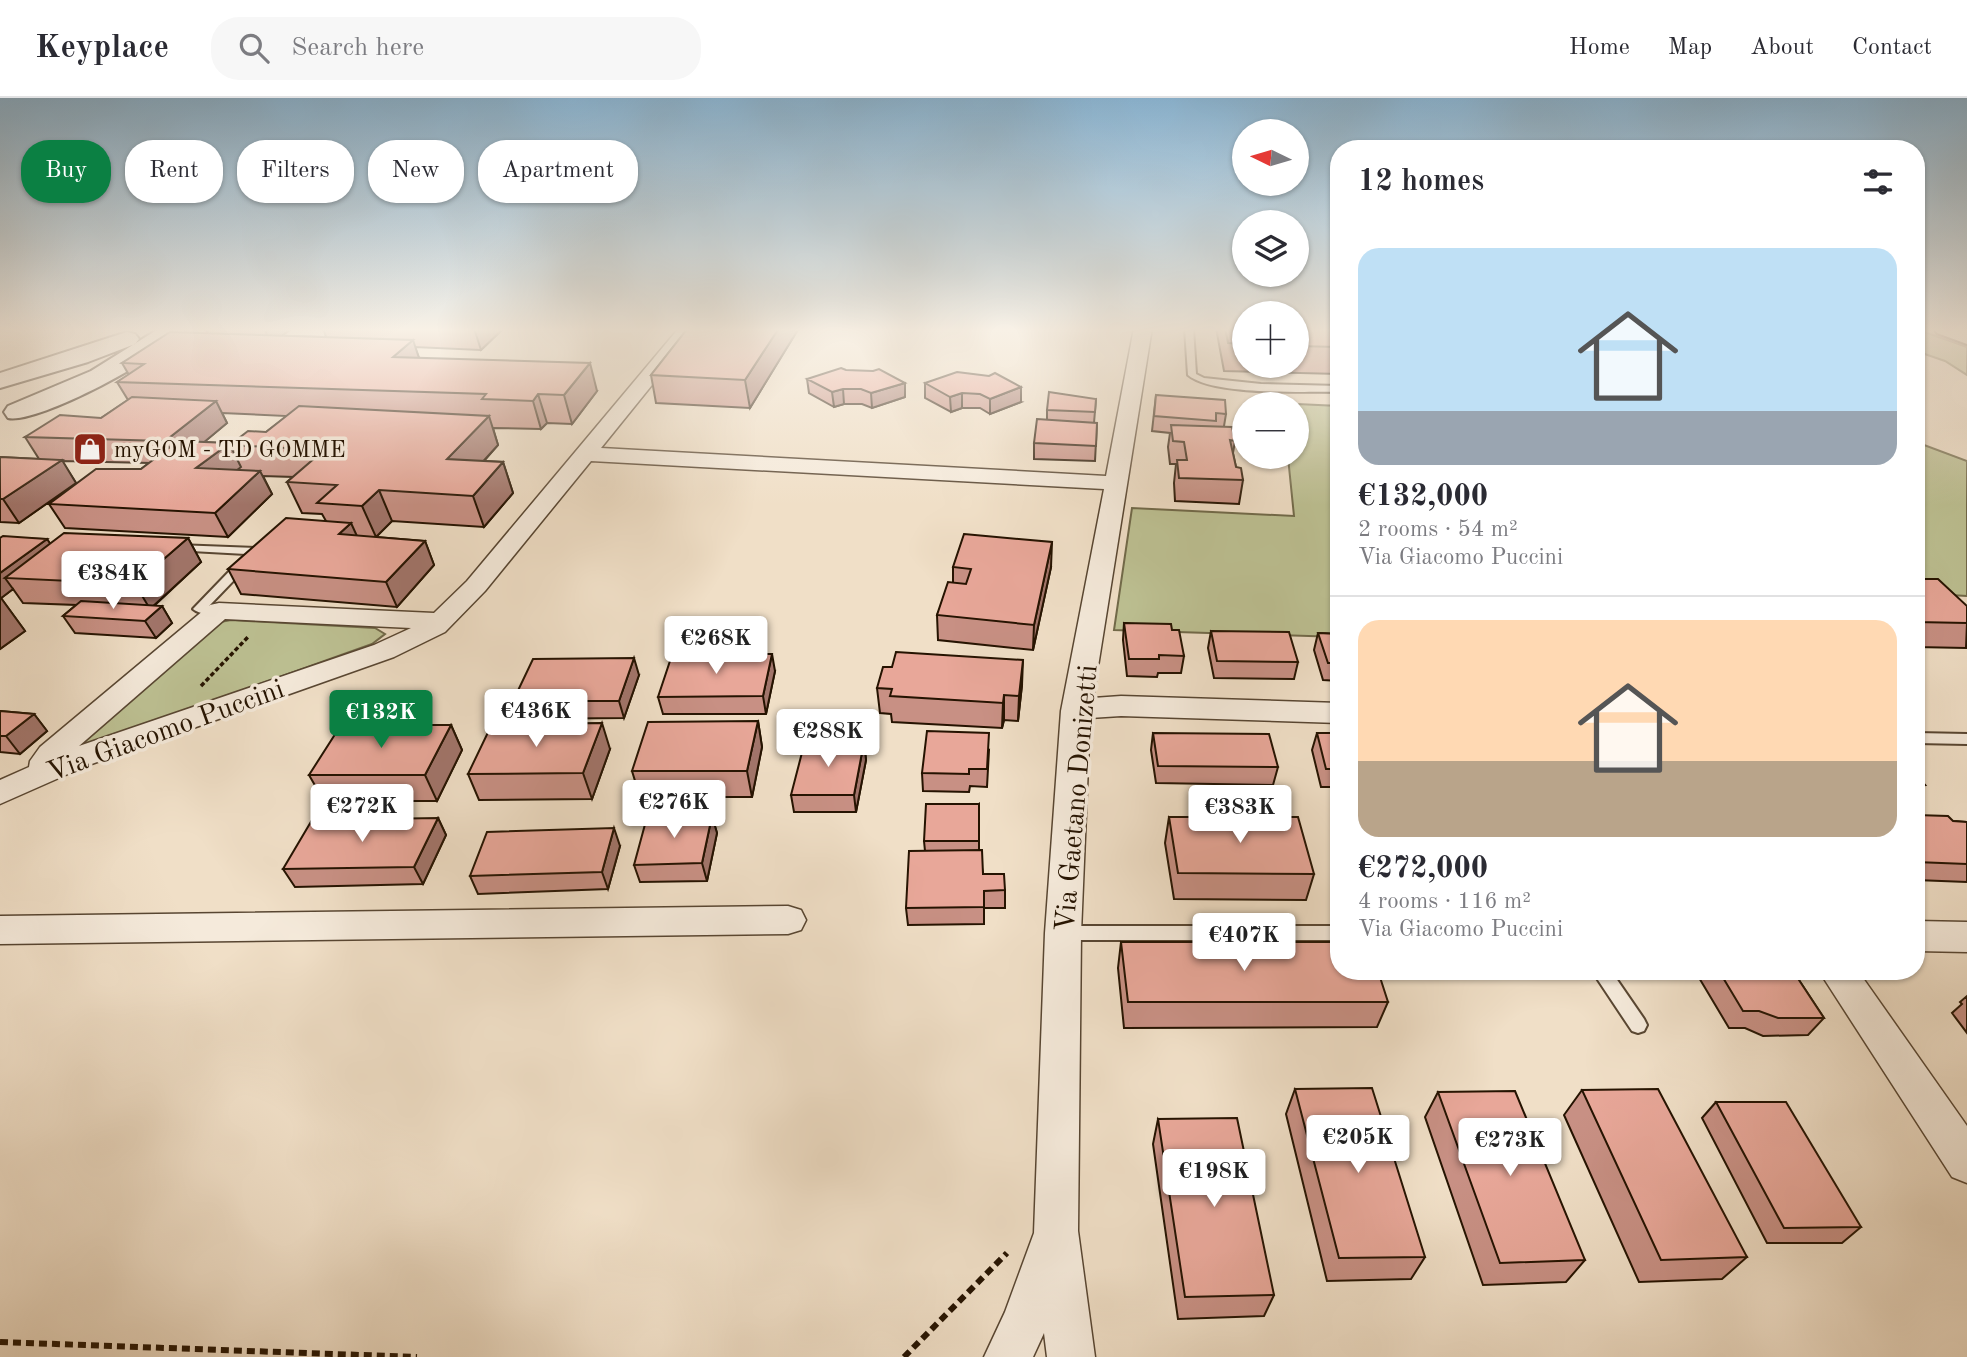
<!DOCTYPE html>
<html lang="en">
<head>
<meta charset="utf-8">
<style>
  :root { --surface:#fff; --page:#f7f7f7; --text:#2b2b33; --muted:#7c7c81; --line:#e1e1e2; --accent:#0b8043 }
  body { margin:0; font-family:"Old Standard TT",serif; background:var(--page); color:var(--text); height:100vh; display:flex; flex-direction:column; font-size:26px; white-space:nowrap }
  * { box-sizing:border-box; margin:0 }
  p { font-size:23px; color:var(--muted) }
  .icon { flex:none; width:38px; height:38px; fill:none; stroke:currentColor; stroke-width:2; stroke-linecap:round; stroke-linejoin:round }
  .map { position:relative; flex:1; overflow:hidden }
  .panel { position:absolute; left:1330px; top:42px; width:595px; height:840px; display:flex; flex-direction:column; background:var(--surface); border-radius:28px; box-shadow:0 2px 5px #0004 }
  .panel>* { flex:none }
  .banner { position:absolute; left:21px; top:42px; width:665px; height:63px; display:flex; gap:14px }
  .needle { width:46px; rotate:275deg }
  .tools { position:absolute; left:1232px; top:21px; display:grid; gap:14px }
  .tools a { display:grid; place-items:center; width:77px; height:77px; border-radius:50%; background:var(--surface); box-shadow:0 2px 5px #0004; font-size:35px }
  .price { position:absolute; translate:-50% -60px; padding:0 16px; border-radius:7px; background:#fff; color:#222; font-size:23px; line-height:46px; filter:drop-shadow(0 2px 4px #0008) }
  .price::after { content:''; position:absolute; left:50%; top:42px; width:21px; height:16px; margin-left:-10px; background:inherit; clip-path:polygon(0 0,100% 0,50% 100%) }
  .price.selected { background:var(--accent); color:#fff }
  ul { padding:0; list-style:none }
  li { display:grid; align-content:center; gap:14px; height:371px; padding:0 28px }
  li+li { border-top:2px solid var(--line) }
  li span { display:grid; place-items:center; height:217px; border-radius:21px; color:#555 }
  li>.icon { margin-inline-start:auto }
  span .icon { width:126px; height:126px; fill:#fffc; stroke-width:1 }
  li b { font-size:30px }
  h2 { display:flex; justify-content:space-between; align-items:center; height:84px; padding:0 28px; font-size:30px }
  .chip { padding:0 24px; border-radius:28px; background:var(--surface); box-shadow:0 2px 5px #0004; font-size:24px; line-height:63px }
  .chip.selected { background:var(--accent); color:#fff }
  header { display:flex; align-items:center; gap:42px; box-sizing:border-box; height:98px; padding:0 35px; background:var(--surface); border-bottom:2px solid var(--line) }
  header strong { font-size:33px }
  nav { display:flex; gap:38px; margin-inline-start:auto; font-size:24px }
  .search { width:490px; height:63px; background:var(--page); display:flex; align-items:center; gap:18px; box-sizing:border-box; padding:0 24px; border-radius:28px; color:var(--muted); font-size:26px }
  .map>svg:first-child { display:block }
  .green { fill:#bdc193; stroke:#716a4a; stroke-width:2 }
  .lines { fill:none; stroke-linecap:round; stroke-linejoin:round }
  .service-casing { stroke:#584632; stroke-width:4 }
  .minor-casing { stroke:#584632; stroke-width:3 }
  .secondary-casing { stroke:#251301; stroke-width:4 }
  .path-far1 { stroke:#251301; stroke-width:3.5; stroke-dasharray:4.5 2.5; stroke-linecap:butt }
  .path { stroke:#251301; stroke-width:6; stroke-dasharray:8 5; stroke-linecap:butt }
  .service { fill:#f5eadb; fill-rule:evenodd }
  .minor { fill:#f5eadb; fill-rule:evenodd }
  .secondary { fill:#f5eadb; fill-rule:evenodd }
  .wall { fill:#c89084; stroke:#251301; stroke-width:2; fill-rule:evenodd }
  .shaded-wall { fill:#a2756b; stroke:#251301; stroke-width:2 }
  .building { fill:#e8a799; stroke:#251301; stroke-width:2 }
  .labels { text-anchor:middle; stroke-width:7; stroke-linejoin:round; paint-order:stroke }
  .far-poi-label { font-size:23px; fill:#251301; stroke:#f5eadb; text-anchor:start }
  .street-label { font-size:28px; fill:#251301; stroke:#f5eadb }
</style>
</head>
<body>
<header>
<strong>Keyplace</strong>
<div class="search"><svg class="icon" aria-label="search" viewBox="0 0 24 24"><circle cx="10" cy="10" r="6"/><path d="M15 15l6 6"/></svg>Search here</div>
<nav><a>Home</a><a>Map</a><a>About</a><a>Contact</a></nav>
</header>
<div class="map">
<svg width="1967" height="1259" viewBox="0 0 1967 1259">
  <rect width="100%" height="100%" fill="#f0dfc7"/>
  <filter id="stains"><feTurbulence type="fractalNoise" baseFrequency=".00286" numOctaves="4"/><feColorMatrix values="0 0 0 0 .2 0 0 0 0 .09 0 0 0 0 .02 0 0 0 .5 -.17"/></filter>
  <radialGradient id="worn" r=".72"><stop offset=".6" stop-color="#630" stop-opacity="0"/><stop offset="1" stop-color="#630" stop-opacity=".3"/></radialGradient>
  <path class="green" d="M 1916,231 L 1967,249 L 1967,277 L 1945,263 L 1916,253 Z
    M 1297,306 L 1339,308 L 1339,539 L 1114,532 L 1132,410 L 1294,418 L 1288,359 L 1297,359 Z
    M 1916,344 L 1967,363 L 1967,498 L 1916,495 Z
    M 231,522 L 375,530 L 385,536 L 372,546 L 94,645 L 84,645 L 80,642 L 215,525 Z"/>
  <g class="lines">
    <g class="service-casing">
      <path id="service" d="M 1185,230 L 1193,230 L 1196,276 L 1204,280 L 1261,286 L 1339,288 L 1339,294 C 1304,293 1213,298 1188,277 Z
        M 177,447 L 256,450 L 262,453 L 209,508 L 223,510 L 225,513 C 218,519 200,517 193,511 L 246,456 L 173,452 L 171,450 Z
        M 1916,635 L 1967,636 L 1967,646 L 1916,645 Z
        M 1065,828 L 1339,828 L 1339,842 L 1065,842 L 1059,840 L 1057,835 L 1059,830 Z
        M 1592,873 L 1611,873 L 1644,921 L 1647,927 L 1644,933 L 1638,935 L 1632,933 Z"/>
    </g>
    <g class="minor-casing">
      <path id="minor" d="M 679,230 L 698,230 L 601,350 L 1106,378 L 1134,230 L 1152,230 L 1093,600 L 1121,598 L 1339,605 L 1339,625 L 1121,618 L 1090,620 L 1081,835 L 1078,1133 L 1095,1259 L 1047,1259 L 1044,1235 L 1033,1259 L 984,1259 L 1005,1214 L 1034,1135 L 1045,835 L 1061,613 L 1104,391 L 591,363 L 485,493 L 445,534 L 394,559 L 86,668 L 0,706 L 0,682 L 29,669 L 30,663 L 40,649 L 210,507 L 219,505 L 434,515 L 467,483 ZM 225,521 L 411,530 L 374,547 L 79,648 Z
        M 788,808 L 801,812 L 806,822 L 801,832 L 788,836 L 0,846 L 0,818 Z
        M 1916,823 L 1967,824 L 1967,854 L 1916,853 Z
        M 1819,873 L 1858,873 L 1967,1028 L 1967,1085 L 1952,1079 Z"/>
    </g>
    <g class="secondary-casing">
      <path id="secondary" d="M 160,230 L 187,230 C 169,256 37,327 8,320 L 4,314 L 8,308 L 91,273 Z
        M 1934,230 L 1967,231 L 1967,246 L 1937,235 Z
        M 127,234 L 135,236 L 139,241 L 135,246 L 88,264 L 0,290 L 0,275 Z"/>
    </g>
    <path class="path-far1" d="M 201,588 L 248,539"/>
    <path class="path" d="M 0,1244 L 417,1259
      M 904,1259 L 1007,1155"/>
    <use href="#service" class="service"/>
    <use href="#minor" class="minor"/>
    <use href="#secondary" class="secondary"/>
  </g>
  <path class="wall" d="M 205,230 L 292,230 L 282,238 L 326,239 L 323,230 L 504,230 L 481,252 L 415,249 L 419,260 L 597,293 L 572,326 L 547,325 L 541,331 L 493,330 L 498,347 L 484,363 L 503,364 L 513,395 L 484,429 L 392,423 L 376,439 L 425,443 L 434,467 L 397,509 L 241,496 L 228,471 L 326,423 L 322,416 L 302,415 L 287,384 L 293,379 L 263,378 L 272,396 L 228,439 L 65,430 L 49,406 L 141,371 L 149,365 L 62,363 L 76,385 L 19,425 L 0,424 L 0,359 L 39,361 L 25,339 L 101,320 L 128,302 L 117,284 L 129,277 L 122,265 L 208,235 ZM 222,315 L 287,318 L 266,334 L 231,346 L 204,344 L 227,325 Z
    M 688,230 L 799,230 L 750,310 L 656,305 L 651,277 Z
    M 1216,230 L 1244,230 L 1244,268 L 1297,268 L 1297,230 L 1339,230 L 1339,276 L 1224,273 Z
    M 807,281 L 905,299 L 872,310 L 862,306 L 844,306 L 834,309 L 809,295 Z
    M 925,285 L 1021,304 L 990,316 L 980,310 L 962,310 L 951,314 L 925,300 Z
    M 1156,297 L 1226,316 L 1224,328 L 1235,343 L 1233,355 L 1236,369 L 1243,382 L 1239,406 L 1175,403 L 1174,385 L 1176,366 L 1170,366 L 1168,349 L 1170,335 L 1152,333 Z
    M 1096,301 L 1094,325 L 1097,325 L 1095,363 L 1034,361 L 1034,345 L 1047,322 L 1047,312 Z
    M 0,440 L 47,441 L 50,446 L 188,440 L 201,464 L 154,508 L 162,508 L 172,525 L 156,540 L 75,535 L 63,518 L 76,507 L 23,505 L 13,491 L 1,500 L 25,533 L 0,551 Z
    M 953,469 L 1051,469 L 1033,552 L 938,542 L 937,517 L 953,484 Z
    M 1916,481 L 1967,525 L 1966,550 L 1916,549 Z
    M 1124,525 L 1172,532 L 1184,558 L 1181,575 L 1158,575 L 1157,579 L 1127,578 L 1123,542 Z
    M 1211,533 L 1298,564 L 1294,581 L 1214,580 L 1208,550 Z
    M 1318,535 L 1339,536 L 1339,583 L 1323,582 L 1314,552 Z
    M 775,573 L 766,616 L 663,616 L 658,599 Z
    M 639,577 L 624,620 L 520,621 L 513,603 Z
    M 1022,587 L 1018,623 L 1004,622 L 1002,630 L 892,624 L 891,616 L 880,615 L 877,590 Z
    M 0,613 L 34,616 L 47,633 L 20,656 L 0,654 Z
    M 758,623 L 762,649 L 752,699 L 640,699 L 632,673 Z
    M 451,627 L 462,652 L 437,703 L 324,703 L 309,677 Z
    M 1153,635 L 1278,669 L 1273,687 L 1156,685 L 1151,652 Z
    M 1317,635 L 1339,635 L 1339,689 L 1321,689 L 1312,652 Z
    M 864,644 L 866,662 L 856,714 L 794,714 L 791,697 Z
    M 610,651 L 592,701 L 479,702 L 468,676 Z
    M 989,652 L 987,689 L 970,688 L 969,694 L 923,693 L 922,675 Z
    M 1916,677 L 1925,687 L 1916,698 Z
    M 979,706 L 979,752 L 983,776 L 1005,792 L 1005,810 L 984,810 L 984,826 L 908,827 L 906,810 L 925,753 L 924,743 Z
    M 1916,717 L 1953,723 L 1967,724 L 1967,784 L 1916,782 Z
    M 712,718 L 717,735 L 707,783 L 640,784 L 634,767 Z
    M 1169,719 L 1314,776 L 1306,802 L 1174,801 L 1165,745 Z
    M 438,720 L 446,737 L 423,786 L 295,789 L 283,771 Z
    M 620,748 L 608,791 L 478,796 L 470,778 Z
    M 1121,844 L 1388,904 L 1377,929 L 1124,930 L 1118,870 Z
    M 1695,873 L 1793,873 L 1824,920 L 1808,937 L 1763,938 L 1745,930 L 1729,930 Z
    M 1967,898 L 1967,935 L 1952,915 L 1962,906 L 1960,904 Z
    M 1295,991 L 1425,1159 L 1411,1181 L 1327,1183 L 1286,1016 Z
    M 1582,992 L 1747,1159 L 1722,1181 L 1639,1184 L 1564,1017 Z
    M 1438,994 L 1585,1162 L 1566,1184 L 1483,1187 L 1425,1019 Z
    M 1716,1004 L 1861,1129 L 1842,1145 L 1767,1145 L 1702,1020 Z
    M 1158,1021 L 1274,1197 L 1264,1218 L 1178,1221 L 1153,1046 Z"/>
  <path class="shaded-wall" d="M 264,230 L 292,230 L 271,246 Z
    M 474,230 L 504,230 L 481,252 Z
    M 779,230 L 799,230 L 750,310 L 745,282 Z
    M 413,242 L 422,269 L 393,259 Z
    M 590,265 L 597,293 L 572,326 L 564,297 Z
    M 905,285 L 905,299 L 872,310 L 871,295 Z
    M 1021,289 L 1021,304 L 990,316 L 990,301 Z
    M 843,291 L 844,306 L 834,309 L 832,294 Z
    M 962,295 L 962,310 L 951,314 L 950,299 Z
    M 538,296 L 547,325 L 541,331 L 533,303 Z
    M 216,303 L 227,325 L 178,366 L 165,343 Z
    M 489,318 L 498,347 L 458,391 L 447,361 Z
    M 230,345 L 230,347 L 241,369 L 209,394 L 196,370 Z
    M 62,362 L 76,385 L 19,425 L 3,401 Z
    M 503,364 L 513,395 L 484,429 L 473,398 Z
    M 260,373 L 272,396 L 228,439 L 215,415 Z
    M 379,392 L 392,423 L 376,439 L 362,408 Z
    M 351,425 L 362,449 L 339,436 Z
    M 188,440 L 201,464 L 150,511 L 135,486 Z
    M 47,441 L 58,457 L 5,480 L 13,491 L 0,501 L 0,475 Z
    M 425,443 L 434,467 L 397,509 L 386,484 Z
    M 1052,444 L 1051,469 L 1033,552 L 1034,527 Z
    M 1,500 L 25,533 L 0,551 L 0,501 Z
    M 162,508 L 172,525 L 156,540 L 145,523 Z
    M 772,556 L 775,573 L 766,616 L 763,598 Z
    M 634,560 L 639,577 L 624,620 L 619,603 Z
    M 1023,562 L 1022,587 L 1018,623 L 1019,598 Z
    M 1004,597 L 1004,622 L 1002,630 L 1003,605 Z
    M 34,616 L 47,633 L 20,656 L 6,638 Z
    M 758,623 L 762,649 L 752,699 L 747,673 Z
    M 602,625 L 610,651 L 592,701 L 583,675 Z
    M 451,627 L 462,652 L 437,703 L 425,677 Z
    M 864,644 L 866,662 L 856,714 L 854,697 Z
    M 712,718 L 717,735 L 707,783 L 702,765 Z
    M 438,720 L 446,737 L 423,786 L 414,769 Z
    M 614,730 L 620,748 L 608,791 L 602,774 Z"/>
  <path class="building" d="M 688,230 L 779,230 L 745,282 L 651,277 Z
    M 1225,230 L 1244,230 L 1244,246 L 1228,245 Z
    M 1297,230 L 1339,230 L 1339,249 L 1297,248 Z
    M 170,234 L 413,242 L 393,259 L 590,265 L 564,297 L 538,296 L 533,303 L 482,301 L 486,296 L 117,284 L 144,266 L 122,265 Z
    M 841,270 L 846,272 L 873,273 L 879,271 L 905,285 L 871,295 L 861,291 L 843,291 L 832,294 L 807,281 Z
    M 957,274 L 989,278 L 995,275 L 1021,289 L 990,301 L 980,296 L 962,295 L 950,299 L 925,285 Z
    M 1049,294 L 1096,301 L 1095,314 L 1047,312 Z
    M 1156,297 L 1225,302 L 1226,316 L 1216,315 L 1216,323 L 1154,318 Z
    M 132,299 L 216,303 L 165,343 L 25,339 L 60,317 L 101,320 Z
    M 299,308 L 489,318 L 447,361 L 503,364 L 473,398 L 379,392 L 362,408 L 317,405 L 337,387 L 287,384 L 324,352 L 230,347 L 248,333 L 266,334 Z
    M 1037,321 L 1097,325 L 1096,348 L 1034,345 Z
    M 1171,327 L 1232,329 L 1235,343 L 1230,342 L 1236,369 L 1241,370 L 1243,382 L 1179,380 L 1177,362 L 1187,362 L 1184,344 L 1173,343 Z
    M 178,343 L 230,345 L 196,370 L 260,373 L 215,415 L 49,406 L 96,371 L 141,371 Z
    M 0,359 L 62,362 L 3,401 L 0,401 Z
    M 286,420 L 351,425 L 339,436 L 425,443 L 386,484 L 228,471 Z
    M 64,435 L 188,440 L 135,486 L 5,480 Z
    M 964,436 L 1052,444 L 1034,527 L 937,517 L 948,484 L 966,486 L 971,471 L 953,469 Z
    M 3,438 L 47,441 L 0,475 L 0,440 Z
    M 1916,481 L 1938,481 L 1967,508 L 1967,525 L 1916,524 Z
    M 81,503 L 162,508 L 145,523 L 63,518 Z
    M 1124,525 L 1171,526 L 1172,532 L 1179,532 L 1184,558 L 1159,557 L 1159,561 L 1129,561 Z
    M 1211,533 L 1289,534 L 1298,564 L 1217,563 Z
    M 1318,535 L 1339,536 L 1339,565 L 1328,565 Z
    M 896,554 L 1023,562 L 1019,598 L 1004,597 L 1003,605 L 890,598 L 892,591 L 877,590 L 883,569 L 892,569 Z
    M 772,556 L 763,598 L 658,599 L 672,557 Z
    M 634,560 L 619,603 L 513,603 L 533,561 Z
    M 0,613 L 34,616 L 6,638 L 0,638 Z
    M 758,623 L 747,673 L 632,673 L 648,624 Z
    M 602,625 L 583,675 L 468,676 L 492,626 Z
    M 341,627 L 451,627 L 425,677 L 309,677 Z
    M 927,633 L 989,635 L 987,671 L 969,671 L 969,676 L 922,675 Z
    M 1153,635 L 1269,636 L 1278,669 L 1158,668 Z
    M 1317,635 L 1339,635 L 1339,671 L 1326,671 Z
    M 805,643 L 864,644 L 854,697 L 791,697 Z
    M 1916,677 L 1925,687 L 1916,687 Z
    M 926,706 L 979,706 L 979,743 L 924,743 Z
    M 1916,717 L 1948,718 L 1953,723 L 1967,724 L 1967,766 L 1916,764 Z
    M 712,718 L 702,765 L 634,767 L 647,719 Z
    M 1169,719 L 1298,719 L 1314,776 L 1178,775 Z
    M 438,720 L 414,769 L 283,771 L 312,722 Z
    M 614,730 L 602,774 L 470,778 L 487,734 Z
    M 982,752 L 983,776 L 1004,776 L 1005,792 L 984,793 L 984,809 L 906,810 L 909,753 Z
    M 1121,844 L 1339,844 L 1339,873 L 1378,873 L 1388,904 L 1128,904 Z
    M 1719,873 L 1793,873 L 1824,920 L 1778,920 L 1759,913 L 1743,913 Z
    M 1372,990 L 1425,1159 L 1339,1160 L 1295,991 Z
    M 1658,991 L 1747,1159 L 1661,1162 L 1582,992 Z
    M 1515,993 L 1585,1162 L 1500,1165 L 1438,994 Z
    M 1716,1004 L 1786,1004 L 1861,1129 L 1784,1130 Z
    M 1237,1020 L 1274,1197 L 1185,1199 L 1158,1021 Z"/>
  <linearGradient id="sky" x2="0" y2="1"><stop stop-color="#8ab7d7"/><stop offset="0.57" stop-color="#f8f1e6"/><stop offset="1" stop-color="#f8f1e6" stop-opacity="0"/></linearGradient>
  <rect width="1967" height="407" fill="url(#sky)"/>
  <defs>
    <g id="shop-square" transform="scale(1.75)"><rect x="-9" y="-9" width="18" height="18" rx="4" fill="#8f2418" stroke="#f5eadb"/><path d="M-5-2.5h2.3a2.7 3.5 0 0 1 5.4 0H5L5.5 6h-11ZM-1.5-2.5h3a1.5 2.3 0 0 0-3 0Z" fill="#fff"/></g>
  </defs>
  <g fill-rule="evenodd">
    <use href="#shop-square" x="90" y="351"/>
  </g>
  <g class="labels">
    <g class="far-poi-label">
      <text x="114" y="359">myGOM - TD GOMME</text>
    </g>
    <g class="street-label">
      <text transform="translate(165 631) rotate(-20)" y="10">Via Giacomo Puccini</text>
      <text transform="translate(1075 700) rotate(-85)" y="10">Via Gaetano Donizetti</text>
    </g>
  </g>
  <rect width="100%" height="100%" filter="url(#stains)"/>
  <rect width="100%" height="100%" fill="url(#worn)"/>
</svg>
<div class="tools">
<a><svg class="needle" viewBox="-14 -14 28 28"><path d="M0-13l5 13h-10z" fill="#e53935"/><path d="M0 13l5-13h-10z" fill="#7c7c81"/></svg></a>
<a><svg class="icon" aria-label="layers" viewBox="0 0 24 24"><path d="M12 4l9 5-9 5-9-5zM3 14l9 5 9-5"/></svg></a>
<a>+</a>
<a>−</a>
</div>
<b class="price" style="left:113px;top:513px">€384K</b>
<b class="price" style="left:716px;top:578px">€268K</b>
<b class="price" style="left:536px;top:651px">€436K</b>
<b class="price selected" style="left:381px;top:652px">€132K</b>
<b class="price" style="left:828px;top:671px">€288K</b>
<b class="price" style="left:674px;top:742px">€276K</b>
<b class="price" style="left:362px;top:746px">€272K</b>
<b class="price" style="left:1240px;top:747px">€383K</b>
<b class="price" style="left:1244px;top:875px">€407K</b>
<b class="price" style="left:1358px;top:1077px">€205K</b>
<b class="price" style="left:1510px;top:1080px">€273K</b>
<b class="price" style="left:1214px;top:1111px">€198K</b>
<div class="banner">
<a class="chip selected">Buy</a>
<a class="chip">Rent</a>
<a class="chip">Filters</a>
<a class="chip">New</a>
<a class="chip">Apartment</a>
</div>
<section class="panel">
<h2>12 homes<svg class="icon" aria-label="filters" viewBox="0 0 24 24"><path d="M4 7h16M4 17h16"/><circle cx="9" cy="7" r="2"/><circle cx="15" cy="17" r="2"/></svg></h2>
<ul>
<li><span style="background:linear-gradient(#bfe0f5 75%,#9aa5b1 0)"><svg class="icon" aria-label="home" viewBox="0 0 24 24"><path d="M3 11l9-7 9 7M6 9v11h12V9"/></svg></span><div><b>€132,000</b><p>2 rooms · 54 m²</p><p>Via Giacomo Puccini</p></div></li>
<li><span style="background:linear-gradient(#ffd9b3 65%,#b9a48a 0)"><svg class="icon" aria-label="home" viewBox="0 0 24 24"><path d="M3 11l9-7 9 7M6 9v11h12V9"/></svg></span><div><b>€272,000</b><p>4 rooms · 116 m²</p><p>Via Giacomo Puccini</p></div></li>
</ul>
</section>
</div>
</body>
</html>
